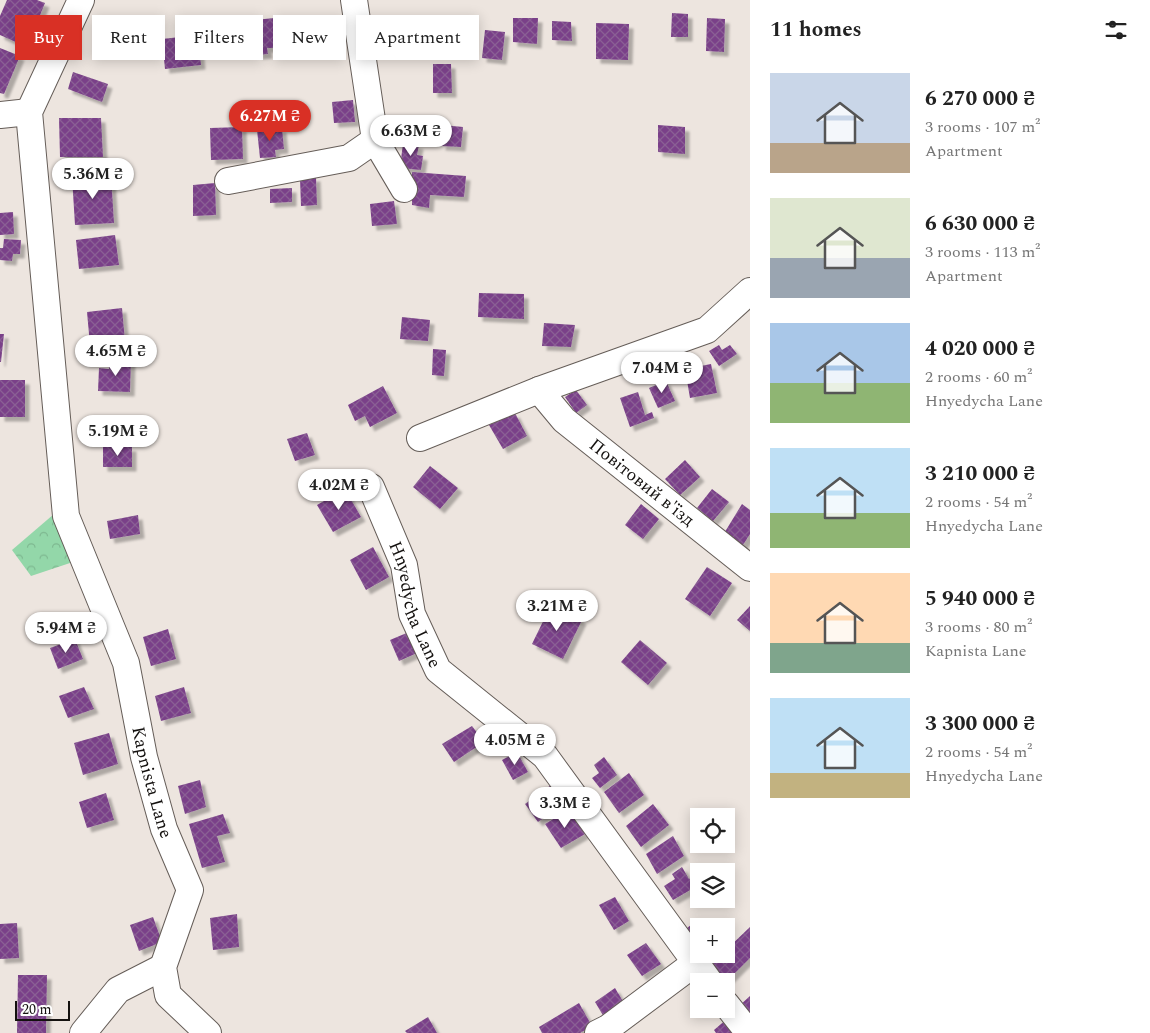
<!DOCTYPE html>
<html lang="en">
<head>
<meta charset="utf-8">
<style>
  :root { --surface:#fff; --page:#f6f6f6; --text:#222; --muted:#767676; --accent:#d93025 }
  body { margin:0; font-family:Spectral,serif; background:var(--page); color:var(--text); height:100vh; display:flex; flex-direction:column; font-size:19px; white-space:nowrap }
  * { box-sizing:border-box; margin:0 }
  p { font-size:16px; color:var(--muted) }
  .icon { flex:none; width:28px; height:28px; fill:none; stroke:currentColor; stroke-width:2; stroke-linecap:round; stroke-linejoin:round }
  .map { position:relative; flex:1; overflow:hidden }
  .sheet { display:flex; flex-direction:column; background:var(--surface); width:400px }
  .sheet>* { flex:none }
  .hud { position:absolute; left:15px; top:15px; width:475px; height:45px; display:flex; gap:10px }
  .fabs { position:absolute; left:690px; top:808px; display:grid; gap:10px }
  .fabs a { display:grid; place-items:center; width:45px; height:45px; border-radius:0px; background:var(--surface); box-shadow:0 2px 12px #0003; font-size:25px }
  .scale { position:absolute; left:15px; bottom:12px; width:55px; box-sizing:border-box; padding-left:5px; border:2px solid #14110f; border-top:0; font-size:14px; line-height:18px; white-space:nowrap; color:#14110f; -webkit-text-stroke:4px #fff; paint-order:stroke }
  .price { position:absolute; translate:-50% -42px; padding:0 11px; border-radius:18px; background:#fff; color:#222; font-size:16px; line-height:32px; filter:drop-shadow(0 1px 2px #0008) }
  .price::after { content:''; position:absolute; left:50%; top:30px; width:15px; height:11px; margin-left:-8px; background:inherit; clip-path:polygon(0 0,100% 0,50% 100%) }
  .price.active { background:var(--accent); color:#fff }
  ul { padding:0; list-style:none }
  li { display:flex; align-items:center; gap:15px; height:125px; padding:0 20px }
  li span { display:grid; place-items:center; flex:none; width:140px; height:100px; border-radius:0px; color:#555 }
  li>.icon { margin-inline-start:auto }
  span .icon { width:60px; height:60px; fill:#fffc; stroke-width:1 }
  li b { font-size:21px }
  h2 { display:flex; justify-content:space-between; align-items:center; height:60px; padding:0 20px; font-size:21px }
  .tag { padding:0 18px; border-radius:0px; background:var(--surface); box-shadow:0 2px 12px #0003; font-size:18px; line-height:45px }
  .tag.active { background:var(--accent); color:#fff }
  main { display:flex; flex:1; min-height:0 }
  .map>svg:first-child { display:block }
  .park { fill:url(#park-crowns) }
  .building { fill:url(#building-cross-hatch); filter:url(#shadow) }
  .lines { fill:none; stroke-linecap:round; stroke-linejoin:round }
  .minor-casing { stroke:#655d58; stroke-width:28 }
  .minor { stroke:#fff; stroke-width:26 }
  .labels { text-anchor:middle; stroke-width:5; stroke-linejoin:round; paint-order:stroke }
  .street-label { font-size:18px; fill:#14110f; stroke:#fff }
</style>
</head>
<body>
<main>
<div class="map">
<svg width="750" height="1033" viewBox="0 0 750 1033">
  <defs>
    <pattern id="park-crowns" width="20" height="18" patternUnits="userSpaceOnUse" patternTransform="scale(1.25)"><rect width="20" height="18" fill="#93d7a9"/><path d="M2 6a3 3 0 1 1 6 0M12 15a3 3 0 1 1 6 0" fill="none" stroke="#7eb890"/></pattern>
    <pattern id="building-cross-hatch" width="8" height="8" patternUnits="userSpaceOnUse" patternTransform="scale(1.25)"><rect width="8" height="8" fill="#7a4189"/><path d="M0 0l8 8M0 8l8-8" fill="none" stroke="#8a5f94"/></pattern>
    <filter id="shadow"><feDropShadow dx="4.5" dy="4.5" stdDeviation="1" flood-color="#0004"/></filter>
  </defs>
  <rect width="100%" height="100%" fill="#ede5df"/>
  <path class="park" d="M 54,514 L 76,561 L 31,576 L 12,550 Z"/>
  <path class="building" d="M 7,0 L 37,0 L 45,3 L 27,47 L 0,35 L 0,16 Z
    M 672,13 L 688,14 L 688,37 L 671,37 Z
    M 330,15 L 333,40 L 310,44 L 307,19 Z
    M 375,15 L 409,15 L 409,41 L 375,40 Z
    M 274,18 L 277,48 L 267,48 L 268,54 L 258,55 L 255,20 Z
    M 513,18 L 538,18 L 537,44 L 513,42 Z
    M 707,18 L 725,19 L 724,52 L 706,51 Z
    M 552,21 L 571,22 L 572,41 L 552,40 Z
    M 432,22 L 457,23 L 457,42 L 432,42 Z
    M 596,23 L 629,24 L 628,60 L 596,59 Z
    M 485,30 L 505,32 L 502,60 L 482,58 Z
    M 239,32 L 241,51 L 215,51 L 214,33 Z
    M 198,35 L 201,65 L 165,69 L 162,39 Z
    M 0,48 L 20,56 L 4,94 L 0,93 Z
    M 433,64 L 451,64 L 452,93 L 433,93 Z
    M 73,72 L 108,84 L 102,102 L 68,89 Z
    M 353,100 L 355,122 L 334,123 L 332,102 Z
    M 59,118 L 101,118 L 103,157 L 60,157 Z
    M 443,125 L 463,127 L 461,147 L 441,146 Z
    M 658,125 L 685,127 L 685,154 L 658,152 Z
    M 242,127 L 243,159 L 211,160 L 210,128 Z
    M 282,128 L 284,149 L 275,150 L 276,157 L 260,158 L 257,130 Z
    M 403,143 L 419,145 L 417,155 L 423,156 L 421,170 L 400,168 Z
    M 412,172 L 466,176 L 464,197 L 430,195 L 429,208 L 412,205 Z
    M 111,175 L 114,223 L 75,225 L 72,177 Z
    M 316,177 L 317,205 L 301,206 L 300,178 Z
    M 215,183 L 216,215 L 193,216 L 193,185 Z
    M 292,188 L 292,202 L 270,203 L 270,189 Z
    M 394,201 L 397,224 L 372,226 L 370,204 Z
    M 13,212 L 14,234 L 0,235 L 0,213 Z
    M 115,235 L 119,265 L 79,269 L 76,240 Z
    M 4,239 L 21,240 L 20,254 L 13,254 L 12,261 L 0,260 L 0,248 L 3,248 Z
    M 479,293 L 524,294 L 524,319 L 478,317 Z
    M 122,308 L 125,341 L 90,345 L 87,312 Z
    M 402,317 L 430,320 L 428,341 L 400,339 Z
    M 544,323 L 575,325 L 571,347 L 542,346 Z
    M 0,334 L 4,334 L 1,362 L 0,362 Z
    M 719,345 L 722,350 L 730,345 L 737,354 L 719,366 L 709,351 Z
    M 433,349 L 446,350 L 444,376 L 432,375 Z
    M 110,359 L 131,359 L 130,392 L 98,391 L 99,368 L 109,369 Z
    M 711,364 L 717,393 L 690,398 L 685,369 Z
    M 0,380 L 25,380 L 25,417 L 0,417 Z
    M 666,381 L 675,401 L 658,408 L 649,388 Z
    M 383,386 L 397,413 L 370,427 L 365,416 L 355,421 L 348,405 Z
    M 576,390 L 587,405 L 576,413 L 565,397 Z
    M 638,392 L 645,415 L 652,412 L 654,418 L 630,427 L 620,398 Z
    M 515,413 L 527,436 L 503,449 L 489,425 Z
    M 307,433 L 315,455 L 295,461 L 287,439 Z
    M 103,447 L 132,447 L 132,467 L 103,467 Z
    M 685,460 L 700,477 L 680,495 L 665,479 Z
    M 430,466 L 458,488 L 440,509 L 413,487 Z
    M 345,489 L 361,517 L 333,532 L 317,505 Z
    M 712,489 L 729,502 L 713,521 L 697,508 Z
    M 641,504 L 659,519 L 643,539 L 625,525 Z
    M 742,504 L 750,510 L 750,534 L 741,548 L 723,535 Z
    M 138,515 L 140,534 L 110,539 L 107,521 Z
    M 373,547 L 389,577 L 366,590 L 350,560 Z
    M 707,567 L 732,583 L 710,616 L 685,599 Z
    M 551,605 L 582,620 L 563,659 L 532,644 Z
    M 750,606 L 750,631 L 737,620 Z
    M 168,629 L 176,659 L 151,666 L 143,637 Z
    M 409,632 L 417,653 L 399,661 L 390,640 Z
    M 75,639 L 83,659 L 58,669 L 50,648 Z
    M 640,640 L 667,663 L 648,685 L 621,662 Z
    M 84,687 L 94,709 L 68,718 L 59,696 Z
    M 184,687 L 191,713 L 161,721 L 155,696 Z
    M 472,726 L 484,742 L 454,762 L 442,744 Z
    M 109,733 L 118,764 L 83,775 L 74,743 Z
    M 517,752 L 528,772 L 513,780 L 502,760 Z
    M 604,757 L 617,775 L 600,788 L 592,778 L 599,773 L 594,765 Z
    M 629,773 L 644,795 L 619,813 L 604,792 Z
    M 200,780 L 206,807 L 185,814 L 178,786 Z
    M 554,783 L 567,802 L 538,822 L 525,804 Z
    M 106,793 L 114,820 L 87,828 L 79,802 Z
    M 653,804 L 669,825 L 641,847 L 626,826 Z
    M 570,809 L 585,834 L 561,848 L 545,824 Z
    M 223,814 L 230,833 L 217,836 L 225,862 L 202,868 L 189,824 Z
    M 673,836 L 684,856 L 657,874 L 646,854 Z
    M 682,867 L 689,879 L 695,875 L 699,881 L 699,885 L 673,900 L 664,886 L 675,879 L 672,874 Z
    M 615,897 L 629,921 L 614,930 L 599,905 Z
    M 237,914 L 239,947 L 213,950 L 210,918 Z
    M 153,917 L 162,942 L 139,951 L 130,925 Z
    M 699,919 L 704,926 L 699,926 L 699,954 L 683,931 Z
    M 17,923 L 19,958 L 0,959 L 0,924 Z
    M 750,927 L 750,958 L 727,981 L 716,981 L 706,970 L 723,954 L 726,954 L 726,950 Z
    M 646,943 L 661,964 L 642,976 L 627,955 Z
    M 18,975 L 47,975 L 46,1033 L 17,1033 Z
    M 615,988 L 627,1008 L 607,1022 L 595,1002 Z
    M 750,996 L 750,1018 L 739,1006 Z
    M 579,1003 L 592,1026 L 580,1033 L 542,1033 L 539,1027 Z
    M 428,1017 L 437,1033 L 407,1033 L 405,1031 Z
    M 728,1018 L 737,1033 L 716,1033 L 714,1030 Z"/>
  <g class="lines">
    <g class="minor-casing">
      <g id="minor">
        <path id="s1" d="M 81,0 L 29,112 L 66,516 L 126,663 L 144,757 L 164,829 L 190,890 L 163,967 L 168,995 L 208,1033"/>
        <path d="M 354,0 L 375,140 L 404,189"/>
        <path d="M 0,115 L 29,112"/>
        <path d="M 228,181 L 349,158 L 375,140"/>
        <path id="s2" d="M 539,390 L 564,420 L 750,568"/>
        <path d="M 420,438 L 539,390 L 707,330 L 750,291"/>
        <path id="s3" d="M 371,487 L 404,565 L 412,614 L 438,670 L 545,756 L 709,981"/>
        <path d="M 726,1004 L 749,1033"/>
        <path d="M 83,1033 L 118,990 L 163,967"/>
        <path d="M 598,1033 L 608,1028 L 695,963"/>
      </g>
    </g>
    <use href="#minor" class="minor"/>
  </g>
  <g class="labels">
    <g class="street-label">
      <text dy="6" stroke="none"><textPath href="#s2" startOffset="139">Повітовий в'їзд</textPath></text>
      <text dy="6" stroke="none"><textPath href="#s3" startOffset="126">Hnyedycha Lane</textPath></text>
      <text dy="6" stroke="none"><textPath href="#s1" startOffset="810">Kapnista Lane</textPath></text>
    </g>
  </g>
</svg>
<div class="fabs">
<a><svg class="icon" aria-label="locate" viewBox="0 0 24 24"><circle cx="12" cy="12" r="6"/><path d="M12 2v4M12 18v4M2 12h4M18 12h4"/></svg></a>
<a><svg class="icon" aria-label="layers" viewBox="0 0 24 24"><path d="M12 4l9 5-9 5-9-5zM3 14l9 5 9-5"/></svg></a>
<a>+</a>
<a>−</a>
</div>
<div class="scale">20 m</div>
<b class="price active" style="left:270px;top:142px">6.27M ₴</b>
<b class="price" style="left:411px;top:157px">6.63M ₴</b>
<b class="price" style="left:93px;top:200px">5.36M ₴</b>
<b class="price" style="left:116px;top:377px">4.65M ₴</b>
<b class="price" style="left:662px;top:394px">7.04M ₴</b>
<b class="price" style="left:118px;top:457px">5.19M ₴</b>
<b class="price" style="left:339px;top:511px">4.02M ₴</b>
<b class="price" style="left:557px;top:632px">3.21M ₴</b>
<b class="price" style="left:66px;top:654px">5.94M ₴</b>
<b class="price" style="left:515px;top:766px">4.05M ₴</b>
<b class="price" style="left:565px;top:829px">3.3M ₴</b>
<div class="hud">
<a class="tag active">Buy</a>
<a class="tag">Rent</a>
<a class="tag">Filters</a>
<a class="tag">New</a>
<a class="tag">Apartment</a>
</div>
</div>
<section class="sheet">
<h2>11 homes<svg class="icon" aria-label="filters" viewBox="0 0 24 24"><path d="M4 7h16M4 17h16"/><circle cx="9" cy="7" r="2"/><circle cx="15" cy="17" r="2"/></svg></h2>
<ul>
<li><span style="background:linear-gradient(#c9d6e8 70%,#b9a48a 0)"><svg class="icon" aria-label="home" viewBox="0 0 24 24"><path d="M3 11l9-7 9 7M6 9v11h12V9"/></svg></span><div><b>6 270 000 ₴</b><p>3 rooms · 107 m²</p><p>Apartment</p></div></li>
<li><span style="background:linear-gradient(#dfe7d0 60%,#9aa5b1 0)"><svg class="icon" aria-label="home" viewBox="0 0 24 24"><path d="M3 11l9-7 9 7M6 9v11h12V9"/></svg></span><div><b>6 630 000 ₴</b><p>3 rooms · 113 m²</p><p>Apartment</p></div></li>
<li><span style="background:linear-gradient(#a9c7e8 60%,#8fb573 0)"><svg class="icon" aria-label="home" viewBox="0 0 24 24"><path d="M3 11l9-7 9 7M6 9v11h12V9"/></svg></span><div><b>4 020 000 ₴</b><p>2 rooms · 60 m²</p><p>Hnyedycha Lane</p></div></li>
<li><span style="background:linear-gradient(#bfe0f5 65%,#8fb573 0)"><svg class="icon" aria-label="home" viewBox="0 0 24 24"><path d="M3 11l9-7 9 7M6 9v11h12V9"/></svg></span><div><b>3 210 000 ₴</b><p>2 rooms · 54 m²</p><p>Hnyedycha Lane</p></div></li>
<li><span style="background:linear-gradient(#ffd9b3 70%,#7fa58c 0)"><svg class="icon" aria-label="home" viewBox="0 0 24 24"><path d="M3 11l9-7 9 7M6 9v11h12V9"/></svg></span><div><b>5 940 000 ₴</b><p>3 rooms · 80 m²</p><p>Kapnista Lane</p></div></li>
<li><span style="background:linear-gradient(#bfe0f5 75%,#c2b280 0)"><svg class="icon" aria-label="home" viewBox="0 0 24 24"><path d="M3 11l9-7 9 7M6 9v11h12V9"/></svg></span><div><b>3 300 000 ₴</b><p>2 rooms · 54 m²</p><p>Hnyedycha Lane</p></div></li>
</ul>
</section>
</main>
</body>
</html>
